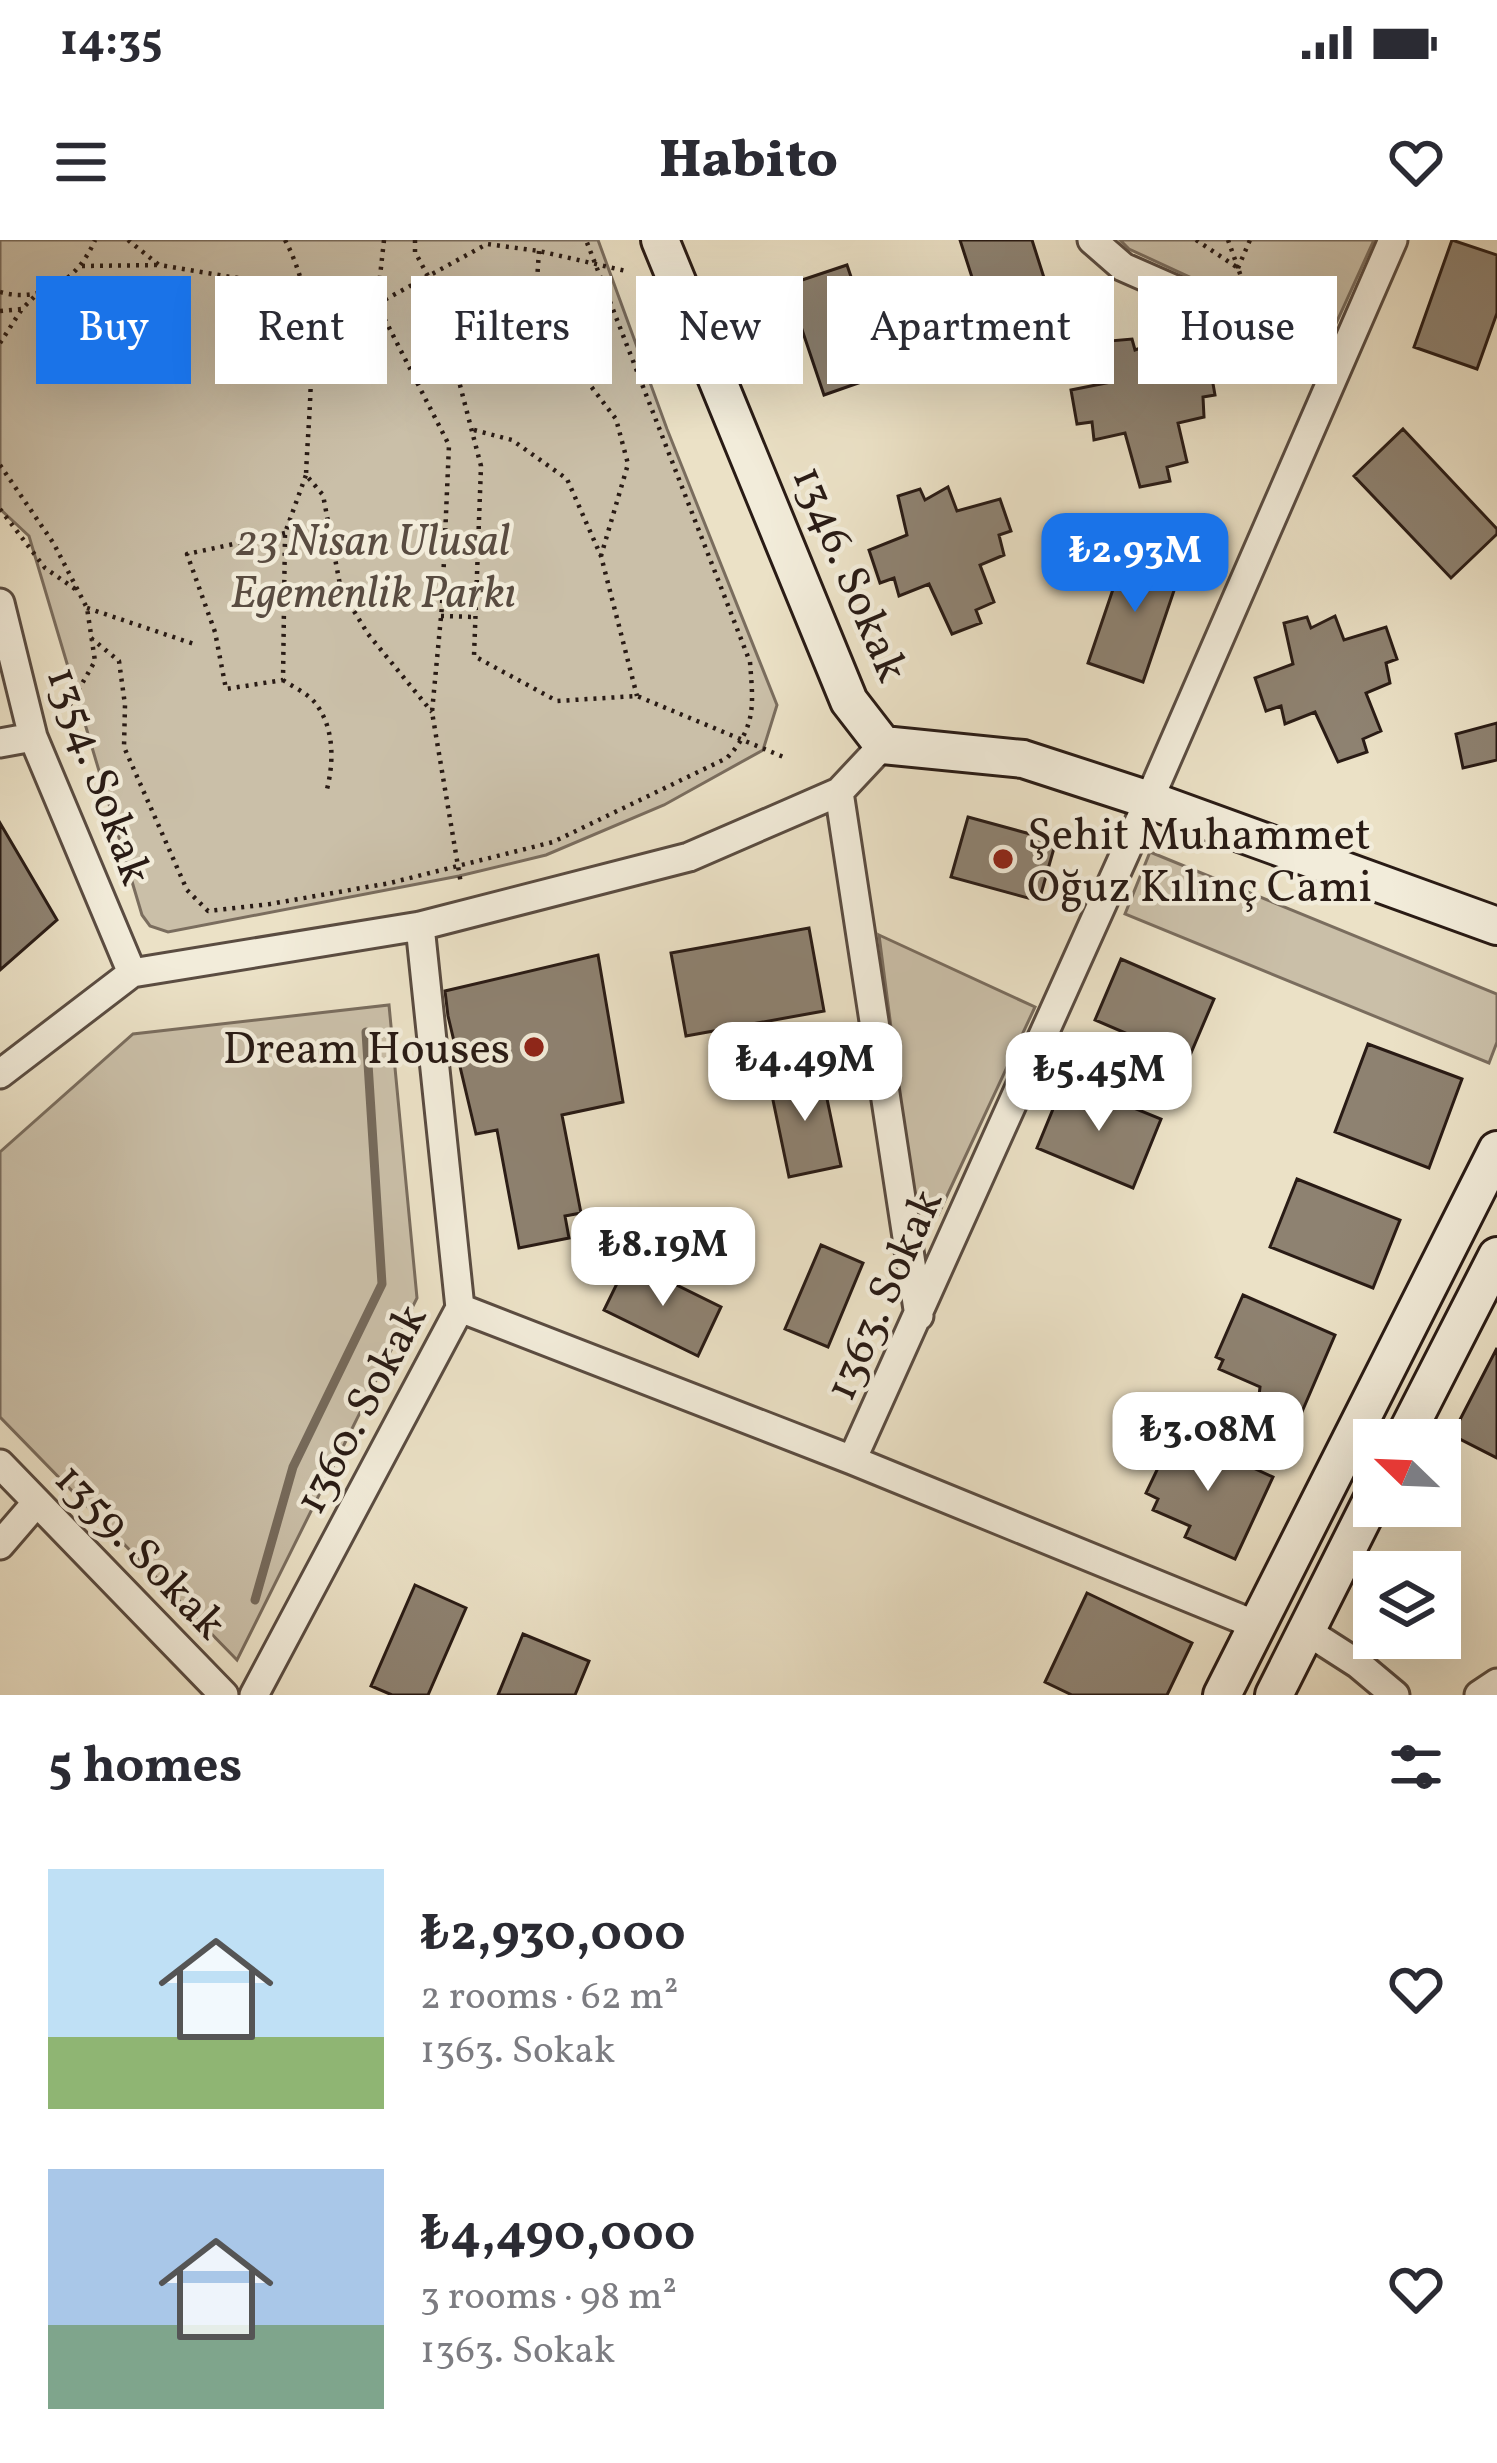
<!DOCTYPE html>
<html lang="en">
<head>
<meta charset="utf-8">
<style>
  :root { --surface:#fff; --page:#f2f2f3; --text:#2b2b33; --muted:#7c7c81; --accent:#1a73e8 }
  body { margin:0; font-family:Vollkorn,serif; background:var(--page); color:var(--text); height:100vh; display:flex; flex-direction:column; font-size:45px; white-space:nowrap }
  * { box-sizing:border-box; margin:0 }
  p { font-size:39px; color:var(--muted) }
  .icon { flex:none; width:66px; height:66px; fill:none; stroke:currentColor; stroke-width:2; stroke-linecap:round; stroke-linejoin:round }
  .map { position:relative; height:1455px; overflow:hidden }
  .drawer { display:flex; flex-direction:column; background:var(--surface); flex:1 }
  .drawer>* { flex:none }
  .hud { position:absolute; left:36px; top:36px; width:1425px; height:108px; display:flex; gap:24px }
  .needle { width:78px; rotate:293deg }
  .buttons { position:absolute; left:1353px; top:1179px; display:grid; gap:24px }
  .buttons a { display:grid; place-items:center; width:108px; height:108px; border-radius:0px; background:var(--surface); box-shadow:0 12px 48px #0002; font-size:60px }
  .price { position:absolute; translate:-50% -102px; padding:0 27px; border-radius:24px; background:#fff; color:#222; font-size:39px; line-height:78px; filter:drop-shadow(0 3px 6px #0008) }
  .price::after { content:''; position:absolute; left:50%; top:72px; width:36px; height:27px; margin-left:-18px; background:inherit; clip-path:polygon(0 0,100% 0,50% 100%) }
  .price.on { background:var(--accent); color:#fff }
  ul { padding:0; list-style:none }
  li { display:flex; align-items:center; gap:36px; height:300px; padding:0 48px }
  li span { display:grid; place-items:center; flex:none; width:336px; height:240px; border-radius:0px; color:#555 }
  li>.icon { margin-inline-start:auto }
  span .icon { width:144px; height:144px; fill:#fffc; stroke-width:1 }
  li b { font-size:51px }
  h2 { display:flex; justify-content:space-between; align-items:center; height:144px; padding:0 48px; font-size:51px }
  .pill { padding:0 42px; border-radius:0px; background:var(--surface); box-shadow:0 12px 48px #0002; font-size:42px; line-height:108px }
  .pill.on { background:var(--accent); color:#fff }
  .status { display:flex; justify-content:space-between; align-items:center; height:84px; padding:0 60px; background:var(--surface); direction:ltr }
  .status svg { height:33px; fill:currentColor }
  header { display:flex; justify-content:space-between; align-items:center; height:156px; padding:0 48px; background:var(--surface); font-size:54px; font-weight:800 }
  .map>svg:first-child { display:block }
  .green { fill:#cabfa8; stroke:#7a6d5e; stroke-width:3 }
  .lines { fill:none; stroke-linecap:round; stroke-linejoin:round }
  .stream { stroke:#766a5b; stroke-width:9 }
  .building { fill:#8e8271; stroke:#291b15; stroke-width:3 }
  .street-casing { stroke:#5a4c41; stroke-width:33 }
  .secondary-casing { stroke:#291b15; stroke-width:42 }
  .path { stroke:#291b15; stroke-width:4.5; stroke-dasharray:3 6; stroke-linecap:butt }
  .street { stroke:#f2ecda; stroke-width:27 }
  .secondary { stroke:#f2ecda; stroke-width:36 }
  .path-bridge { stroke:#291b15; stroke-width:4.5; stroke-dasharray:3 6; stroke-linecap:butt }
  .poi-dot { fill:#8f2418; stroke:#f2ecda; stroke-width:4.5 }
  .labels { text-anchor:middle; stroke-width:9; stroke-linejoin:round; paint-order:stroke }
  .park-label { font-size:45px; font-style:italic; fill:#594c41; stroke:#f2ecda }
  .street-label { font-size:45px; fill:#291b15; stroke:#f2ecda }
  .poi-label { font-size:45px; fill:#291b15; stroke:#f2ecda; text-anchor:start }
</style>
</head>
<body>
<div class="status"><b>14:35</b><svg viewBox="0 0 49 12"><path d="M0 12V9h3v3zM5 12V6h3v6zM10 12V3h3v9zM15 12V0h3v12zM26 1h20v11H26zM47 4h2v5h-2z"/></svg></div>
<header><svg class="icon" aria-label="menu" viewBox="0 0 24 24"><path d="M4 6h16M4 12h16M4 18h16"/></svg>Habito<svg class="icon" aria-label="heart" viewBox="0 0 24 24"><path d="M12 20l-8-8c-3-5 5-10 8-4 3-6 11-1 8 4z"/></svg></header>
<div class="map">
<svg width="1497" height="1455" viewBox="0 0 1497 1455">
  <rect width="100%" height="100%" fill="#ebe1c6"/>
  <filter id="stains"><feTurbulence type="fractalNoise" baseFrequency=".00167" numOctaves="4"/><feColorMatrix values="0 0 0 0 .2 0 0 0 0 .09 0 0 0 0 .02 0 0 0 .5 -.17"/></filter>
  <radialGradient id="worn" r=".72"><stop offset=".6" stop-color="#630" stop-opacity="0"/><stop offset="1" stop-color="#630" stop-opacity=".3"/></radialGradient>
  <path class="green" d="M 0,0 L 598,0 L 667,189 L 777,465 L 763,510 L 664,565 L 546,615 L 459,636 L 168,692 L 150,686 L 142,675 L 29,296 L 0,269 Z
    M 1120,0 L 1374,0 L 1328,101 L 1129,9 Z
    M 1150,612 L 1497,754 L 1497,802 L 1489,823 L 1125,674 Z
    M 879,695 L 1035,767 L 938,975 L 923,972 L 914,964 Z
    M 389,765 L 417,1058 L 237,1420 L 0,1177 L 0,912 L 133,794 Z"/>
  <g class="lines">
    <path class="stream" d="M 255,1360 L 293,1227 L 382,1044 L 366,792"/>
  </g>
  <path class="building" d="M 960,0 L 1032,0 L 1053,66 L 988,87 Z
    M 1452,0 L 1497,15 L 1497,73 L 1477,129 L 1414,107 Z
    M 847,25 L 884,134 L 824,155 L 787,45 Z
    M 1132,99 L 1135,110 L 1160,101 L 1165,127 L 1209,121 L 1215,155 L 1203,157 L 1204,177 L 1178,183 L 1187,222 L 1167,227 L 1170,241 L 1140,247 L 1125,193 L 1094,200 L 1092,182 L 1077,184 L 1071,150 L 1111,142 L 1109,101 Z
    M 1403,189 L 1497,289 L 1497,294 L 1451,338 L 1354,236 Z
    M 948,247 L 957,271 L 1000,259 L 1011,291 L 999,295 L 1004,315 L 980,325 L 994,362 L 976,370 L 981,383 L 952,394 L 929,344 L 899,356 L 894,338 L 880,343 L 869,310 L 907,295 L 898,256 L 920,249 L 925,260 Z
    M 1127,308 L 1182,327 L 1143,442 L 1088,423 Z
    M 1335,376 L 1344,400 L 1386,387 L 1397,419 L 1386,423 L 1390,443 L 1366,453 L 1381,491 L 1363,499 L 1367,512 L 1338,522 L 1315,472 L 1285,484 L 1281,466 L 1266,471 L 1255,438 L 1293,424 L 1284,383 L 1307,377 L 1311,388 Z
    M 1497,483 L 1497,520 L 1463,528 L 1456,494 Z
    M 968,577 L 1056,601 L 1039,661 L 951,637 Z
    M 0,583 L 57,680 L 0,730 Z
    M 809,688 L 824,771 L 686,796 L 671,713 Z
    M 598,715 L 623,862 L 562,875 L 581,973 L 565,976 L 569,998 L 519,1008 L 497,890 L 476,894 L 448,776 L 445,751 Z
    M 1121,719 L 1214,759 L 1188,820 L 1095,780 Z
    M 1368,804 L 1462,839 L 1429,928 L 1335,892 Z
    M 821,830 L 841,926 L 789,937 L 769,841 Z
    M 1065,840 L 1161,879 L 1133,948 L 1037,908 Z
    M 1297,939 L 1400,980 L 1373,1048 L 1270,1007 Z
    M 821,1005 L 863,1023 L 828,1107 L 785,1089 Z
    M 628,1021 L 721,1067 L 698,1116 L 604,1070 Z
    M 1243,1055 L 1335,1095 L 1301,1174 L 1259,1156 L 1260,1147 L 1219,1129 L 1223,1120 L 1216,1117 Z
    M 1497,1108 L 1497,1218 L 1452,1195 Z
    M 1175,1192 L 1273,1237 L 1235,1319 L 1185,1297 L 1190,1286 L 1153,1270 L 1158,1259 L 1146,1253 Z
    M 415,1345 L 466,1368 L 428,1455 L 392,1455 L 371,1446 Z
    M 1087,1353 L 1192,1403 L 1167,1455 L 1072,1455 L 1045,1442 Z
    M 523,1394 L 589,1421 L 575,1455 L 498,1455 Z"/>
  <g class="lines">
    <g class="street-casing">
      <path id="street" d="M 1092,0 L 1123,27 L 1339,122
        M 0,363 L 33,497 L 132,733
        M 0,503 L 33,497
        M 839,552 L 919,1076
        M 0,834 L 132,733 L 420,686 L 689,617 L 839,552 L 883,505
        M 460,1068 L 852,1220 L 1256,1385
        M 852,1220 L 1149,560 L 1393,0
        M 0,1224 L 224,1455
        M 0,1305 L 37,1262
        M 1305,1390 L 1358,1424 L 1395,1455
        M 254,1455 L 460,1068 L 420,686
        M 1479,1455 L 1497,1443"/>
    </g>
    <g class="secondary-casing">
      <path id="secondary" d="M 660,0 L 849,461 L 883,505 L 1023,519 L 1149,560 L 1497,686
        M 1403,1200 L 1497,1016
        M 1222,1455 L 1497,910
        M 1274,1455 L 1374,1256"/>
    </g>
    <path class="path" d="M 128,0 L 159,25 L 286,46
      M 285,0 C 323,71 309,157 306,235 L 323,255 L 341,350 L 368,394 L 432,472
      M 384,0 L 377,64 L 449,205 L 442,366 L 432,472 L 461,644
      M 415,0 L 415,12 L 435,49 L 481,226 L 474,416 L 557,461 L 637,456 L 786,518
      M 1196,0 L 1238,28 L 1245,48
      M 1228,0 L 1238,28
      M 539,11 L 537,41 L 544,85 L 616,179 L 628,224 L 601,316
      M 82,26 L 159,25
      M 1238,28 L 1250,0
      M 317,48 L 336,49 L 377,64 L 487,4 L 539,11 L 626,31
      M 0,52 C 43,64 79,38 95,0
      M 0,71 L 22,69 L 38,53
      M 0,103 L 22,69
      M 474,190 L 512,200 L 567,239 L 601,316 L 637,456
      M 0,225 L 54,304 L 87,368 L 95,421 L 67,470
      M 0,269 L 45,328 L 78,351
      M 285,293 L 187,314 L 215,392 L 226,449 L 283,440 L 285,293 L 306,235
      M 87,368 L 194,404
      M 441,376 L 475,377
      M 91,398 L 119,421 L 125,465 L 124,507 L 187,650 L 208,671 L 270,664 L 390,643 L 553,602 L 727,518 C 757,486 753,463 750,422 L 586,0
      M 283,440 C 293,447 309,454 316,464 C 335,489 334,524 326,553"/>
    <use href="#street" class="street"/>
    <use href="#secondary" class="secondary"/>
    <path class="path-bridge" d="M 286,46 L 317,48"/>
  </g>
  <g class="poi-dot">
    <circle cx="1003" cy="619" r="12"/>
    <circle cx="534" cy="807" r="12"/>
  </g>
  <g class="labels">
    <g class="park-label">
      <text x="373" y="315">23 Nisan Ulusal<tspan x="373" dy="52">Egemenlik Parkı</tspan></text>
    </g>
    <g class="street-label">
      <text transform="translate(852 333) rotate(67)" y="16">1346. Sokak</text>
      <text transform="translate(101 535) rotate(70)" y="16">1354. Sokak</text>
      <text transform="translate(882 1054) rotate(-66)" y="16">1363. Sokak</text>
      <text transform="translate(359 1168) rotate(-62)" y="16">1360. Sokak</text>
      <text transform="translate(142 1310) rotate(46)" y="16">1359. Sokak</text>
    </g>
    <g class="poi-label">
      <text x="1027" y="609">Şehit Muhammet<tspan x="1027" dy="52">Oğuz Kılınç Cami</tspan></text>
      <text x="510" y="823" text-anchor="end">Dream Houses</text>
    </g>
  </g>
  <rect width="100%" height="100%" filter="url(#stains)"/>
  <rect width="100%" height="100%" fill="url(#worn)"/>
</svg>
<div class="buttons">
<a><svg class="needle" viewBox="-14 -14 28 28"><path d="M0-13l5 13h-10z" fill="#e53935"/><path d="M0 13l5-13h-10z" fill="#7c7c81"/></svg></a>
<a><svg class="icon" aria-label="layers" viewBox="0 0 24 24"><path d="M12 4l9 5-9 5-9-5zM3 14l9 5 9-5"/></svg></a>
</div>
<b class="price on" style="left:1135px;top:375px">₺2.93M</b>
<b class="price" style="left:805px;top:884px">₺4.49M</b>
<b class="price" style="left:1099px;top:894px">₺5.45M</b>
<b class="price" style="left:663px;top:1069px">₺8.19M</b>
<b class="price" style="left:1208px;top:1254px">₺3.08M</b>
<div class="hud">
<a class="pill on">Buy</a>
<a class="pill">Rent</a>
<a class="pill">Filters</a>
<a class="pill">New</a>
<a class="pill">Apartment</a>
<a class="pill">House</a>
</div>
</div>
<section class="drawer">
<h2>5 homes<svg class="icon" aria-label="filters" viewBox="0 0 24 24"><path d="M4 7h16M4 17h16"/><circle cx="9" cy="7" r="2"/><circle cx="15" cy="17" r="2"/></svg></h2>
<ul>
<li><span style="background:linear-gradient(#bfe0f5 70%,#8fb573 0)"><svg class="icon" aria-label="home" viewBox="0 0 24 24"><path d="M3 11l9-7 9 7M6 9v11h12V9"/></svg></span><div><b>₺2,930,000</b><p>2 rooms · 62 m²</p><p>1363. Sokak</p></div><svg class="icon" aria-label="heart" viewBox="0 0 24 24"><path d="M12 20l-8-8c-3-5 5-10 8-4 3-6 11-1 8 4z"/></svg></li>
<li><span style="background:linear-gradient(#a9c7e8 65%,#7fa58c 0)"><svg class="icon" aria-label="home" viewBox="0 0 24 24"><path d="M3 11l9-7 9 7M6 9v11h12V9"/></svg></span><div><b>₺4,490,000</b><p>3 rooms · 98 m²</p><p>1363. Sokak</p></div><svg class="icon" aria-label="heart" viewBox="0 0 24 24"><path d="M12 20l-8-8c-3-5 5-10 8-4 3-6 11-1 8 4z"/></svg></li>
</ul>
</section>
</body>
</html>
